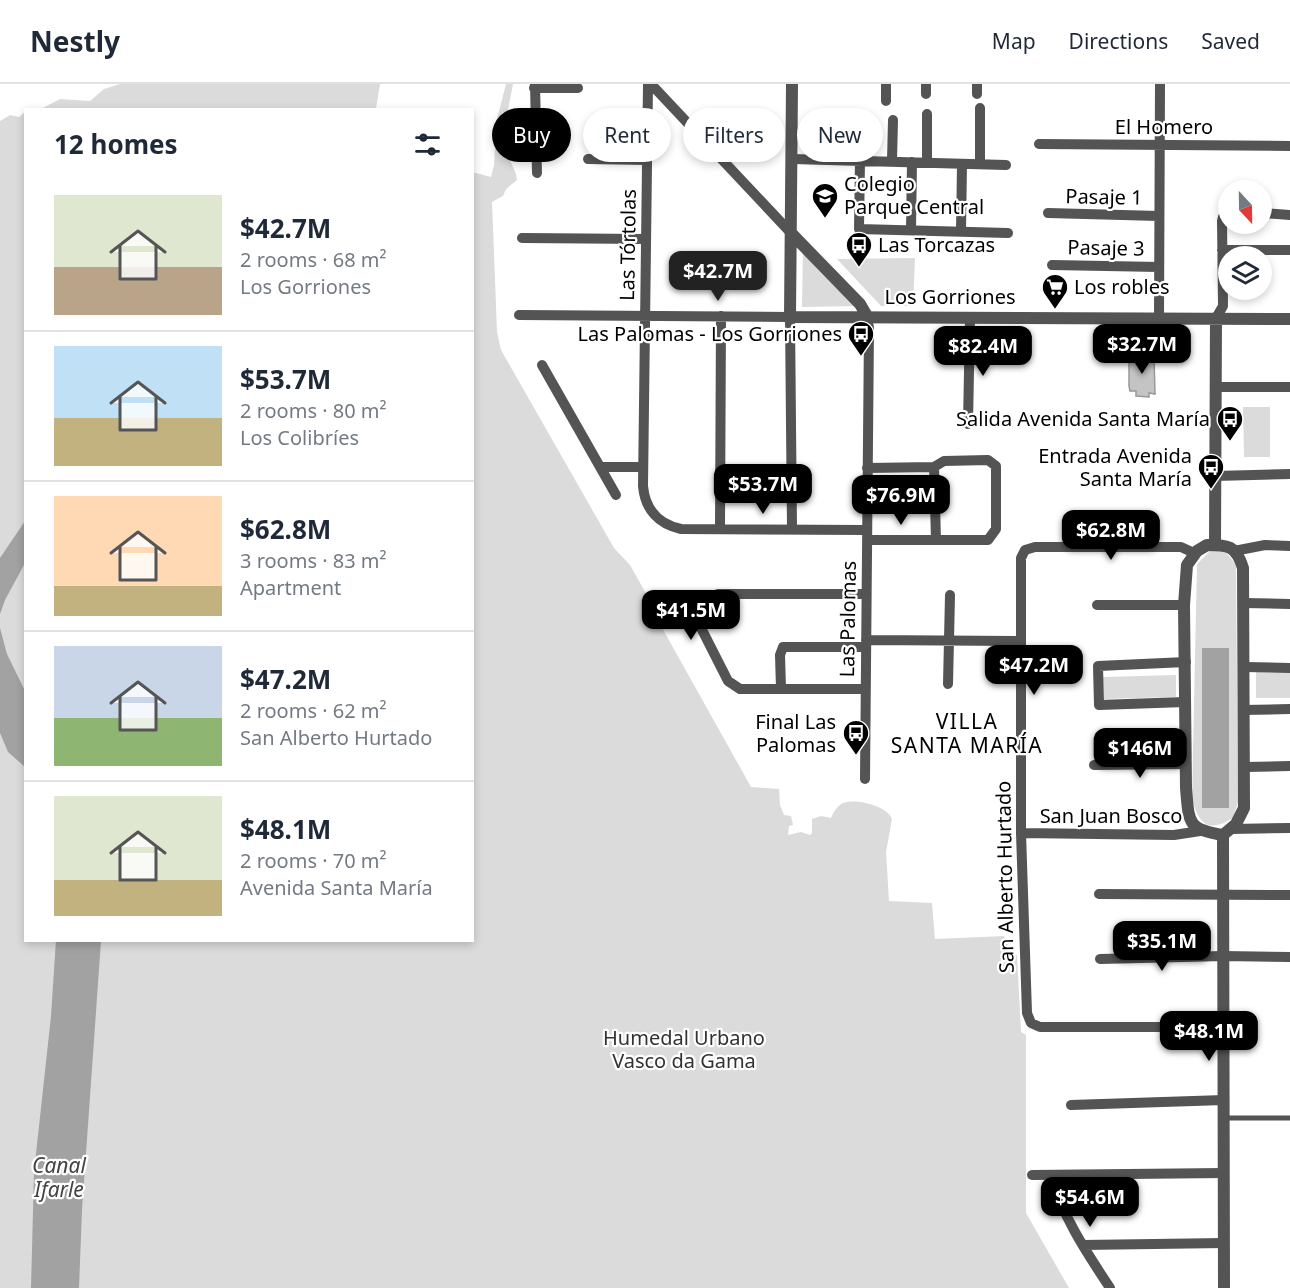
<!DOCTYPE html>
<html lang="en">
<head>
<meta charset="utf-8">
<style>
  :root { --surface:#fff; --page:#f6f6f7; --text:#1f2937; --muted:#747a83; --line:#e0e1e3; --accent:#000 }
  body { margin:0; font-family:"Noto Sans",sans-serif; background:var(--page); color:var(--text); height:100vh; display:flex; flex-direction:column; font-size:22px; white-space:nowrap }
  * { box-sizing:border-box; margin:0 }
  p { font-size:20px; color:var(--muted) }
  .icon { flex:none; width:33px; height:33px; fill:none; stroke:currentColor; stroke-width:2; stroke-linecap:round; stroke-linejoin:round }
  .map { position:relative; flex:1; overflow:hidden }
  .panel { position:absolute; left:24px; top:24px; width:450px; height:834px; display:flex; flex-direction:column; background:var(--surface); border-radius:0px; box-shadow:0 3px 9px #0003 }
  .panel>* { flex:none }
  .hud { position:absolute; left:492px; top:24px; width:570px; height:54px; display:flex; gap:12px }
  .needle { width:39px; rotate:158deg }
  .buttons { position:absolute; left:1218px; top:96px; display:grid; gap:12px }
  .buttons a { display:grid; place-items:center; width:54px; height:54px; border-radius:50%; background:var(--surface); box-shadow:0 3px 9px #0003; font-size:30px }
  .price { position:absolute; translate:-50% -51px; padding:0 14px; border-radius:12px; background:var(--accent); color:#fff; font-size:20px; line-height:39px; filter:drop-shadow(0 2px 3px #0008) }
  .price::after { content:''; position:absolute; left:50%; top:36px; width:18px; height:14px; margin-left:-9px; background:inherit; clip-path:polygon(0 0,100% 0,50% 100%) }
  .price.on { background:#222; color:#fff }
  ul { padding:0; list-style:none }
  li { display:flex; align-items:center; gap:18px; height:150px; padding:0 30px }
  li+li { border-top:2px solid var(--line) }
  li span { display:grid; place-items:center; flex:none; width:168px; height:120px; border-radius:0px; color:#555 }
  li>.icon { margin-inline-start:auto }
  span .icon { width:72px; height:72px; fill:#fffc; stroke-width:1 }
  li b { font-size:26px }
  h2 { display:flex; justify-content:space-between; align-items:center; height:72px; padding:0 30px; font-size:26px }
  .tag { padding:0 21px; border-radius:27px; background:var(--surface); box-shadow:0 3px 9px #0003; font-size:21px; line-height:54px }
  .tag.on { background:var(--accent); color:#fff }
  header { display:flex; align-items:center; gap:36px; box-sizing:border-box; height:84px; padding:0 30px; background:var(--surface); border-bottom:2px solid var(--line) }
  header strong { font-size:28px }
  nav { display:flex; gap:33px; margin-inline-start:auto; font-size:21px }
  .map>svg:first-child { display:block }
  .green { fill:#dbdbdb }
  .water { fill:#a2a2a2 }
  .building { fill:#c4c4c4; stroke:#989898; stroke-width:1.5 }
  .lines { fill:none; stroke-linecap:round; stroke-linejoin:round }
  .service { stroke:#545454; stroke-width:5 }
  .minor { stroke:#545454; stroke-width:10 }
  .tertiary { stroke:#545454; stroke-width:12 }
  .labels { text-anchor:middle; stroke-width:4.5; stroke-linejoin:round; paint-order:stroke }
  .street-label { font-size:20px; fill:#000; stroke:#fff }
  .poi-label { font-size:20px; fill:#000; stroke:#fff; text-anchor:end }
  .park-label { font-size:20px; fill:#323232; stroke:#fff }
  .neighbourhood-label { font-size:21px; letter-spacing:1.5px; fill:#000; stroke:#fff }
  .water-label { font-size:21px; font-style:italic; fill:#434343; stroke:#fff }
</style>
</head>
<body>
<header>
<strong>Nestly</strong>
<nav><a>Map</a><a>Directions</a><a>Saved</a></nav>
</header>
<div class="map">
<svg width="1290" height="1204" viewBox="0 0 1290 1204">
  <rect width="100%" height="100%" fill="#fff"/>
  <path class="green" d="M 120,0 L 380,0 L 376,25 L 41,25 L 60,15 L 90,17 L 104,5 Z
    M 506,0 L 513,0 L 502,57 L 516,90 L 517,96 L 506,105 L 503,112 L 492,118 L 497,248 L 501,266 L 614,464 L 630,481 L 653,522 L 651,524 L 751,703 L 779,705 L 780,721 L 784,731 L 791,732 L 793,741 L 789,742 L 788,751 L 801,748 L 810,751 L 812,749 L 812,735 L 821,732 L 831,734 C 833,729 837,722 843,719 C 855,714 887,721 892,735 L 886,768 L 889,817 L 932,819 L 935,855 L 1004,852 L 1013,872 L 1017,871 L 1021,948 L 1026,951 L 1026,1129 L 1069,1204 L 0,1204 L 0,37 L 10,31 L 19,33 L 25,28 L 26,856 L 472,856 L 472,88 L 491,93 L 494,81 L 497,35 Z
    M 803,164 L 857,222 L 802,223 Z
    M 915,174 L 913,222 L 881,222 L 837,175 Z
    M 1243,323 L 1270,323 L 1270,373 L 1244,373 Z
    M 1217,466 L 1226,468 L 1236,481 L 1238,718 L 1233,734 C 1208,749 1200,741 1192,716 L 1197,480 L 1209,468 Z
    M 1256,588 L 1290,588 L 1290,614 L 1256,614 Z
    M 1176,591 L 1176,613 L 1103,615 L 1103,593 Z"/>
  <path class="water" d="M 25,437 L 25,479 L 5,516 L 0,530 L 0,474 Z
    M 0,544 L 7,570 L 25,607 L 25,683 L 8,668 L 0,649 Z
    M 1202,564 L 1229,564 L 1229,724 L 1202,724 Z
    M 56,856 L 101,857 L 82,1126 L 79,1204 L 31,1204 L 34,1088 L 51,932 Z"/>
  <path class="building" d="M 1135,270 L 1149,271 L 1149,273 L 1154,273 L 1155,310 L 1149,309 L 1149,313 L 1136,312 L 1136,307 L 1130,307 L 1129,302 L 1129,276 L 1135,276 Z"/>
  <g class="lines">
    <path class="service" d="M 1224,1034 L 1290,1034"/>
    <path class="minor" d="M 535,0 L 537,89
      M 648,0 L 643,402 C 645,425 658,440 681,445 L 867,446
      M 651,0 L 791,149
      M 926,0 L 926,10
      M 534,4 L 578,4
      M 977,10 L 977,0
      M 886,17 L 886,0
      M 980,24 L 980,80
      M 927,30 L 927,79
      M 1039,60 L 1290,62
      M 588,75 L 647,76
      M 792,75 L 1006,81
      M 860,76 L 859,145 L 1008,149
      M 892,77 L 893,36
      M 1048,129 L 1159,132
      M 1262,129 L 1290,131
      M 911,146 L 912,78
      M 961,147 L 962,80
      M 522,154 L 646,155
      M 1222,166 L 1290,166
      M 1052,181 L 1159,183
      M 519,231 L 790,233 L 792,445
      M 1159,234 L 1160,0
      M 1216,234 L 1223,222 L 1222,137 L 1223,133 L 1228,129
      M 542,281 L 616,411
      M 1216,303 L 1290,303
      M 968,340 L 970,233
      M 600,383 L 643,383
      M 934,383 L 936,456
      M 867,384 L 934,383
      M 1215,392 L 1290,390
      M 720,444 L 721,232
      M 867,456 L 988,456 L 996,445 L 996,382 L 988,376 L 944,377 L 934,383
      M 1234,467 L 1265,461 L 1290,462
      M 1194,469 L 1181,463 L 1035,463 L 1025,466 L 1021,474 L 1021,749 L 1027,929 L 1031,939 L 1040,943 L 1224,943
      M 1244,519 L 1290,520
      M 1097,521 L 1184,521
      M 866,556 L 1020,557
      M 1244,583 L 1290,584
      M 948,600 L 950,511
      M 781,604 L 780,571 L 783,563 L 866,563
      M 865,605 L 740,605 L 728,597 L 696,534 L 699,522 L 718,510 L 866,510
      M 1185,618 L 1099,621 L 1098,582 L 1186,578
      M 1243,626 L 1290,625
      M 1094,681 L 1186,680
      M 1245,683 L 1290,682
      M 865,695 L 869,244 L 867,232
      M 1231,745 L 1290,744
      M 1021,749 L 1174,751 L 1200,747
      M 1099,810 L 1290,811
      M 1100,875 L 1223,872 L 1290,873
      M 1071,1021 L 1224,1016
      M 1032,1091 L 1224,1089
      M 1051,1091 C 1062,1132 1087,1169 1110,1204
      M 1083,1161 L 1224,1159"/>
    <path class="tertiary" d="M 792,0 L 790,233 L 1290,235
      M 791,149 L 860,220 L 867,232
      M 1207,461 C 1228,461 1236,461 1243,484 L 1244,724 L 1236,740 L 1223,751 C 1187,745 1189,739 1186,704 L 1184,521 L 1187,481 L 1197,467 Z
      M 1215,461 L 1216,234
      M 1223,751 L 1224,1204"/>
  </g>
  <defs>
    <g id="school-pin" transform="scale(1.35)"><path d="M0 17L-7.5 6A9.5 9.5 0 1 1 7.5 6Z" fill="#000" stroke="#fff"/><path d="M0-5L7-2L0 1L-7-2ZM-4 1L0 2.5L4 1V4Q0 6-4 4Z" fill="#fff"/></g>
    <g id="bus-pin" transform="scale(1.35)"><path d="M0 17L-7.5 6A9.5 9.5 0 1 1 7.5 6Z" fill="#000" stroke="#fff"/><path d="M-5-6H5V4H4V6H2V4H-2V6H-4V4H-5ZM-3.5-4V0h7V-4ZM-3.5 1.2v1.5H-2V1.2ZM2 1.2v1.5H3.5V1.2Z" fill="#fff"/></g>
    <g id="supermarket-pin" transform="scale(1.35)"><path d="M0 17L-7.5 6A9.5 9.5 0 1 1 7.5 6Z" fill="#000" stroke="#fff"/><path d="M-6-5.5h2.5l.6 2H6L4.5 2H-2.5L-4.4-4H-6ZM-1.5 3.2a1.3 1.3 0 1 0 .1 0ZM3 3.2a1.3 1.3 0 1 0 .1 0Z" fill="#fff"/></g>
  </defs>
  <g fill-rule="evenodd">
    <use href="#school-pin" x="825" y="112"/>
    <use href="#bus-pin" x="859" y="161"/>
    <use href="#supermarket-pin" x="1055" y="203"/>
    <use href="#bus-pin" x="861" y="250"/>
    <use href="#bus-pin" x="1230" y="335"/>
    <use href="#bus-pin" x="1211" y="383"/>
    <use href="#bus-pin" x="856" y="649"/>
  </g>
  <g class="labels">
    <g class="street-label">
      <text x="1164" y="50">El Homero</text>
      <text transform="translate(1104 113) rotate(1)" y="7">Pasaje 1</text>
      <text transform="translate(628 161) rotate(-89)" y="7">Las Tórtolas</text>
      <text transform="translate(1106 164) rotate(1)" y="7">Pasaje 3</text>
      <text x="950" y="220">Los Gorriones</text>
      <text transform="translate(848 535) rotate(-89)" y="7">Las Palomas</text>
      <text x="1111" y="739">San Juan Bosco</text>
      <text transform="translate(1005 793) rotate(-91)" y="7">San Alberto Hurtado</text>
    </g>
    <g class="poi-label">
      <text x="844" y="107" text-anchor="start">Colegio<tspan x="844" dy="23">Parque Central</tspan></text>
      <text x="878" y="168" text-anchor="start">Las Torcazas</text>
      <text x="1074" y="210" text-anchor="start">Los robles</text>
      <text x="842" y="257">Las Palomas - Los Gorriones</text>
      <text x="1210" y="342">Salida Avenida Santa María</text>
      <text x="1192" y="379">Entrada Avenida<tspan x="1192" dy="23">Santa María</tspan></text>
      <text x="836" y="645">Final Las<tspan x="836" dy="23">Palomas</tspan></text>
    </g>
    <g class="park-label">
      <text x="684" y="961">Humedal Urbano<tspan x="684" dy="23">Vasco da Gama</tspan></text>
    </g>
    <g class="neighbourhood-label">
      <text x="967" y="645">VILLA<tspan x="967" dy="24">SANTA MARÍA</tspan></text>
    </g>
    <g class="water-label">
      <text x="59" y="1089">Canal<tspan x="59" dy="24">Ifarle</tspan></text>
    </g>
  </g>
</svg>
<div class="buttons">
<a><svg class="needle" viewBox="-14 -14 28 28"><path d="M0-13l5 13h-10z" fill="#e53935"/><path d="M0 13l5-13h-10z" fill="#747a83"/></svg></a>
<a><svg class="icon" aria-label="layers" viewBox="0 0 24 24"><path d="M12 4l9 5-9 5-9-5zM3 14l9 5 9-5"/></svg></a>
</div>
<b class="price on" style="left:718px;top:218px">$42.7M</b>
<b class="price" style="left:1142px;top:291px">$32.7M</b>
<b class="price" style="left:983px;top:293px">$82.4M</b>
<b class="price" style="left:763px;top:431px">$53.7M</b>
<b class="price" style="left:901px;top:442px">$76.9M</b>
<b class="price" style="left:1111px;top:477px">$62.8M</b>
<b class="price" style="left:691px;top:557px">$41.5M</b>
<b class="price" style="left:1034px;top:612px">$47.2M</b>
<b class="price" style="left:1140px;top:695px">$146M</b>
<b class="price" style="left:1162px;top:888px">$35.1M</b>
<b class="price" style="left:1209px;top:978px">$48.1M</b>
<b class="price" style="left:1090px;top:1144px">$54.6M</b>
<div class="hud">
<a class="tag on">Buy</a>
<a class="tag">Rent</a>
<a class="tag">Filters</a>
<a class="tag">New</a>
</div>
<section class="panel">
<h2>12 homes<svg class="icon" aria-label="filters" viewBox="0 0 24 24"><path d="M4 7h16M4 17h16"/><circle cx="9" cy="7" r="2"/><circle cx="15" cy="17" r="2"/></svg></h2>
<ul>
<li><span style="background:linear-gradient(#dfe7d0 60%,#b9a48a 0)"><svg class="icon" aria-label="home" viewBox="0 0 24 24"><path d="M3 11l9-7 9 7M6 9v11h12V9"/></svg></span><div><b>$42.7M</b><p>2 rooms · 68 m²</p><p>Los Gorriones</p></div></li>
<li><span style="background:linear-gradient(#bfe0f5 60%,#c2b280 0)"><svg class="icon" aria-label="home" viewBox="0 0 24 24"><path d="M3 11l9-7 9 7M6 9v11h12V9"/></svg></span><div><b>$53.7M</b><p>2 rooms · 80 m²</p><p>Los Colibríes</p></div></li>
<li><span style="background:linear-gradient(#ffd9b3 75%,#c2b280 0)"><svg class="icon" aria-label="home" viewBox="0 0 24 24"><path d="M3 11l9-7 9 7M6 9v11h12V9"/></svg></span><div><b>$62.8M</b><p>3 rooms · 83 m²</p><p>Apartment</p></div></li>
<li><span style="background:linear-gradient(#c9d6e8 60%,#8fb573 0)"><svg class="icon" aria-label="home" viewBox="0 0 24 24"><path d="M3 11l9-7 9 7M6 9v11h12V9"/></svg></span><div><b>$47.2M</b><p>2 rooms · 62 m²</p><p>San Alberto Hurtado</p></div></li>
<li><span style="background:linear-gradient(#dfe7d0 70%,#c2b280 0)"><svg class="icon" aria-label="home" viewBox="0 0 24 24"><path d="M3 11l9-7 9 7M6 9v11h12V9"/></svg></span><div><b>$48.1M</b><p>2 rooms · 70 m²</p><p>Avenida Santa María</p></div></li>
</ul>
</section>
</div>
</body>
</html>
